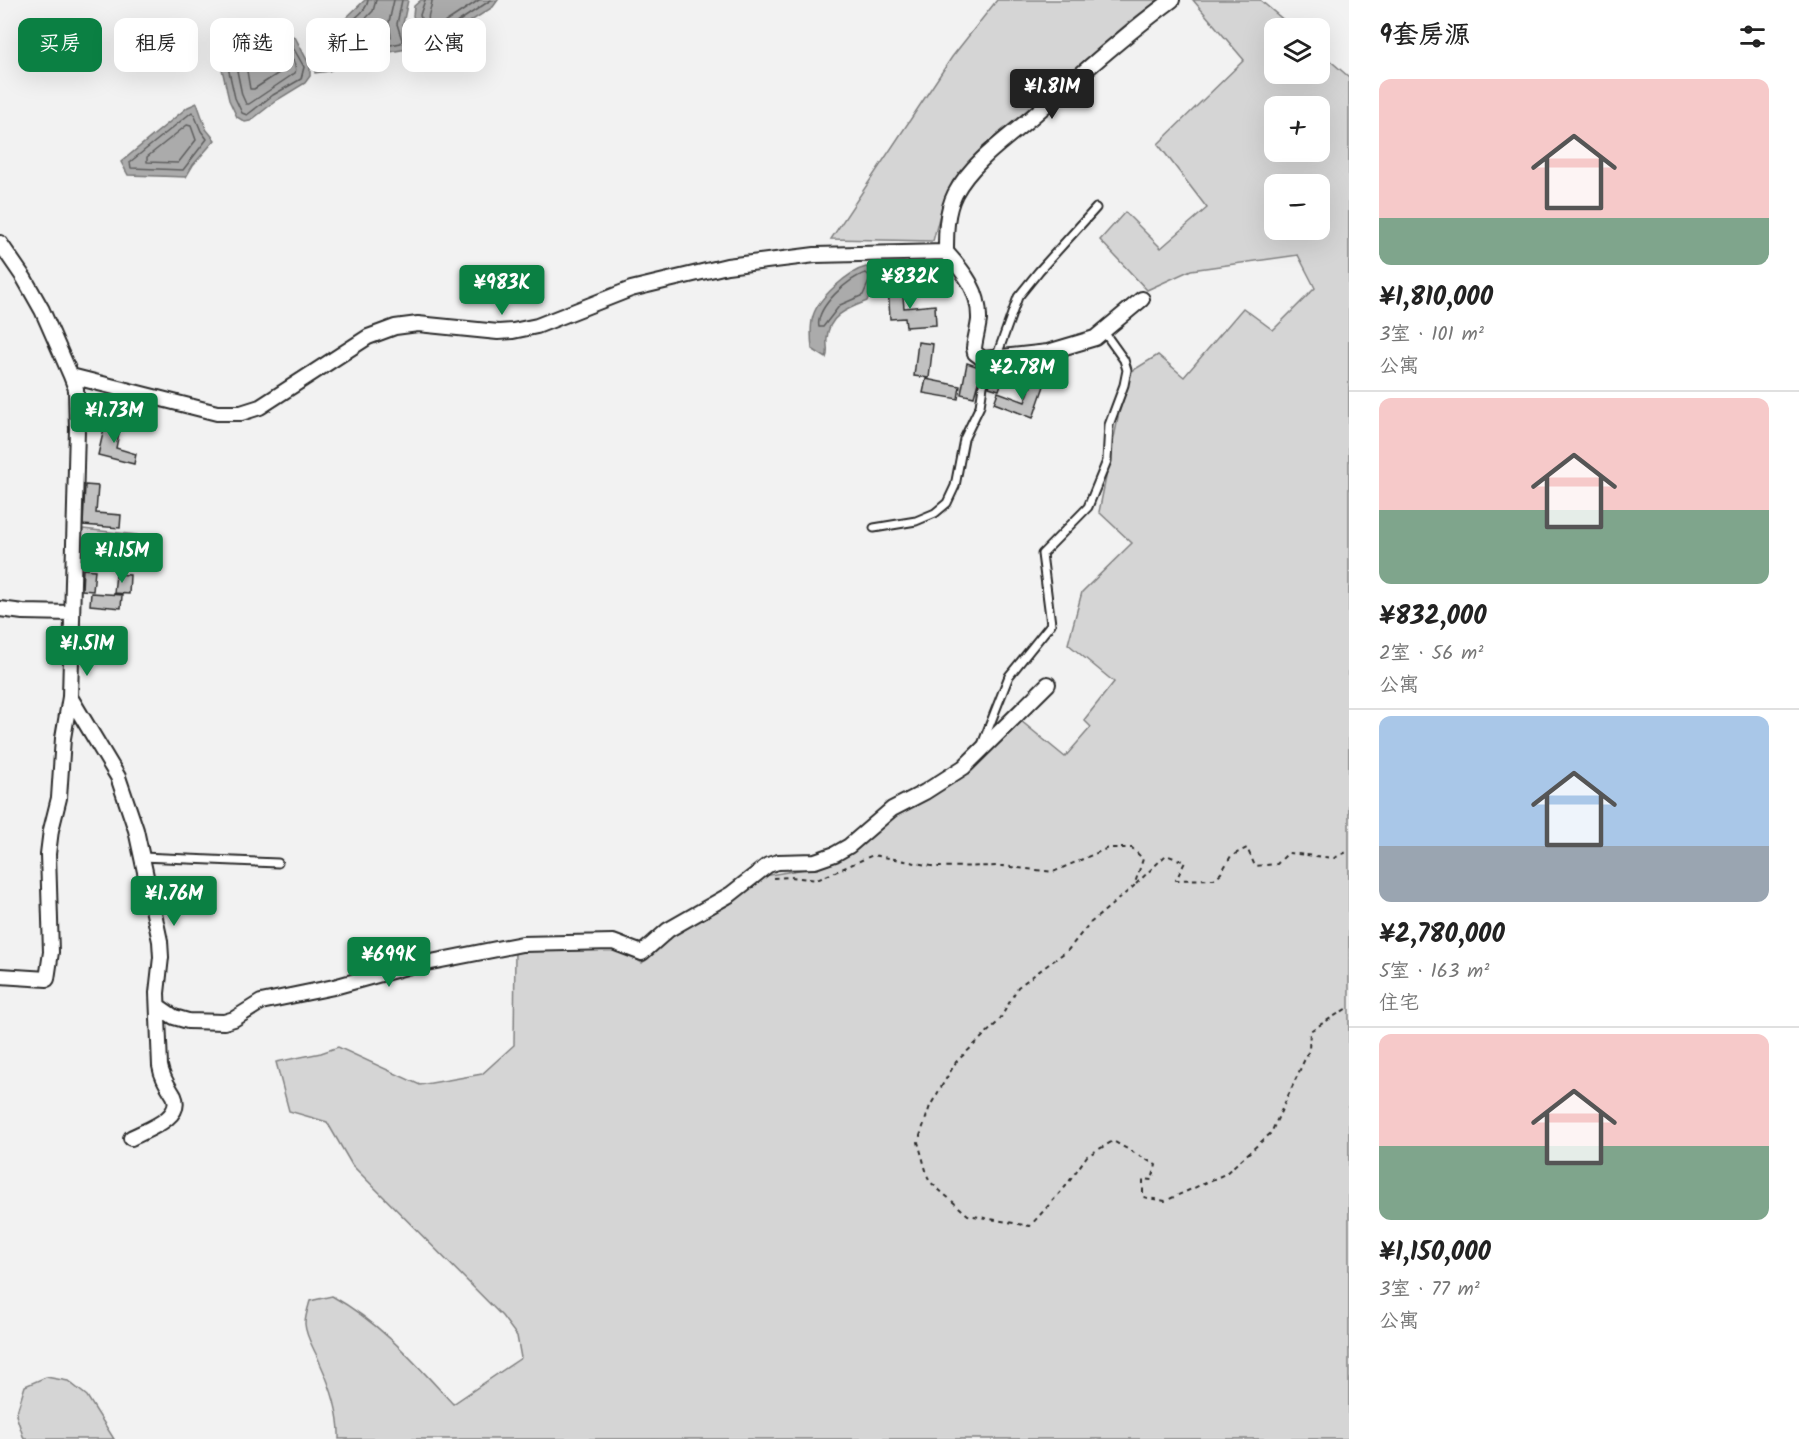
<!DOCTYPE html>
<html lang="zh">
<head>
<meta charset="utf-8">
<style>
  :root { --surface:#fff; --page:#f6f6f6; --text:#222; --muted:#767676; --line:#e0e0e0; --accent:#0b8043 }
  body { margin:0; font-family:Kalam,"LXGW WenKai TC",sans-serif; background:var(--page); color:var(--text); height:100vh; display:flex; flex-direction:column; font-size:22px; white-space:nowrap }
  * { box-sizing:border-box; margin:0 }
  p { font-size:20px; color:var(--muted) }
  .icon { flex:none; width:33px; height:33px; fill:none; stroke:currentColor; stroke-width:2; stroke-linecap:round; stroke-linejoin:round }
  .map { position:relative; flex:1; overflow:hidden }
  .drawer { display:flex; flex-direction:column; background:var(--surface); width:450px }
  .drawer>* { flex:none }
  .top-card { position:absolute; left:18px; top:18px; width:570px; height:54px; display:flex; gap:12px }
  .fabs { position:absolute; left:1264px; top:18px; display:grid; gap:12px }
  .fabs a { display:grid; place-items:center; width:66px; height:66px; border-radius:12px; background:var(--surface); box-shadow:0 6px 24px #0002; font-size:30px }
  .price { position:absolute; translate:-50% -51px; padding:0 14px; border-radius:6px; background:var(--accent); color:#fff; font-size:20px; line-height:39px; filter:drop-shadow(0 2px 3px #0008) }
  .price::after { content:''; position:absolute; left:50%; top:36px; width:18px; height:14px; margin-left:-9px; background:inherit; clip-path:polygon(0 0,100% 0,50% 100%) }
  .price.active { background:#222; color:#fff }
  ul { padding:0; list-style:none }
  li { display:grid; align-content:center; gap:12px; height:318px; padding:0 30px }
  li+li { border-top:2px solid var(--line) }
  li span { display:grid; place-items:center; height:186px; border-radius:12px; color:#555 }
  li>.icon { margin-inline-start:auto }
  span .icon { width:108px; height:108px; fill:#fffc; stroke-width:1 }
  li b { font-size:26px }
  h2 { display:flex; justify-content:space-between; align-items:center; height:72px; padding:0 30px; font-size:26px }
  .tag { padding:0 21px; border-radius:12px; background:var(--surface); box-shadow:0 6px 24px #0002; font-size:21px; line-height:54px }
  .tag.active { background:var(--accent); color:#fff }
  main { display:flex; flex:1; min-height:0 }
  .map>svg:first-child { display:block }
  .green { fill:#d5d5d5; stroke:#808080; stroke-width:1.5; fill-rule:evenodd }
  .water { fill:#ababab; stroke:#787878; stroke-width:1.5 }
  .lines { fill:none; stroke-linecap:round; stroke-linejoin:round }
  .shore { stroke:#5e5e5e; stroke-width:1.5 }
  .building { fill:#c1c1c1; stroke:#2b2b2b; stroke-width:1.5 }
  .service-casing { stroke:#2b2b2b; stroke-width:11 }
  .minor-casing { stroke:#2b2b2b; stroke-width:18 }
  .path { stroke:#2b2b2b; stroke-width:2; stroke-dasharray:4.5 4.5; stroke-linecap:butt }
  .service { stroke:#fff; stroke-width:7 }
  .minor { stroke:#fff; stroke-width:14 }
</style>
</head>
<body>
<main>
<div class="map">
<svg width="1349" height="1439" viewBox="0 0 1349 1439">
  <rect width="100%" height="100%" fill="#f2f2f2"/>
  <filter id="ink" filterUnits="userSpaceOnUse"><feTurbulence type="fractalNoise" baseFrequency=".0167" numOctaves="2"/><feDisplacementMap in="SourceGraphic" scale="12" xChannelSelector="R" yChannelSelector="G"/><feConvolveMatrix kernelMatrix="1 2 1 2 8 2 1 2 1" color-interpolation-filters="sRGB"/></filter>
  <g filter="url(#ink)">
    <path class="green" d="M 997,0 L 1158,0 L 1129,22 L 982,149 L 953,181 L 943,203 L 933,241 L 831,239 L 952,57 Z
      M 1193,0 L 1260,0 L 1293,28 L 1275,28 L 1275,74 L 1320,74 L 1320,52 L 1349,77 L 1349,1439 L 339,1439 C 340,1415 330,1385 320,1363 C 315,1350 306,1338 305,1324 C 305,1317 308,1308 310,1301 L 332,1296 C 382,1324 415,1363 453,1404 L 521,1358 L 517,1336 L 502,1316 L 352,1165 L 327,1122 L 289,1111 L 276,1062 L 321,1053 L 338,1047 L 420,1085 L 482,1074 L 514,1045 L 515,949 L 607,948 L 633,957 L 642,963 L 667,938 L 730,904 L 764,876 L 828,865 L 907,808 L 959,778 L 1021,721 L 1065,757 L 1091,727 L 1084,720 L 1114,682 L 1068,644 L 1082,592 L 1132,543 L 1099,512 L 1119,413 L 1132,371 L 1158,355 L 1184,377 L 1243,308 L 1273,330 L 1315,288 L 1298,255 L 1191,270 L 1147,290 L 1100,240 L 1125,212 L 1161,248 L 1207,208 L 1158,144 L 1244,60 ZM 1275,106 L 1320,106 L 1320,152 L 1275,152 ZM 1275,184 L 1320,184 L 1320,230 L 1275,230 Z
      M 83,529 L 137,535 L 134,568 L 79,562 Z
      M 46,1377 L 68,1381 L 87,1396 L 114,1439 L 24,1439 L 16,1415 L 25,1386 Z"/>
    <path class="water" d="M 365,0 L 408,0 L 403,24 L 410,46 L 407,49 L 355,58 L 329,71 L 315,73 C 312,46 346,18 365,0 Z
      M 421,0 L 498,0 L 493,7 L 446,37 L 432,42 L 422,39 L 413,16 L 414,6 Z
      M 290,35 L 295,37 L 310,66 L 310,76 L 305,83 L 277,100 L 250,121 L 245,122 L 237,117 L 229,100 L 217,47 L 220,44 L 227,41 L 252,41 Z
      M 197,103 L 206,129 L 215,140 L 193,165 L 186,177 L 128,175 L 121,162 L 188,107 Z
      M 866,267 L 879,271 L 867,301 C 849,308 828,315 827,339 C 826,346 829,351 826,358 L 812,349 C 811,339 810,326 813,316 C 818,298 849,271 866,267 Z"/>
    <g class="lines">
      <path class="shore" d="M 368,0 C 367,11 354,18 347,26 C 337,37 326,48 321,62 L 322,65 L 327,65 L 354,52 L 401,43 L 402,40 L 397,24 L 402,0
        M 376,0 L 373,11 L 342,43 L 343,47 L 391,37 L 389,22 L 394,0
        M 425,0 L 420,15 L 426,33 L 431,35 L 444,31 L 491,0
        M 432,0 C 432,10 423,19 433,27 L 441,25 L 479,0
        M 290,42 L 304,67 L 301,79 L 273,95 L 247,115 L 242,113 L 235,98 L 224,49 L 228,47 L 253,47 Z
        M 286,50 C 291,56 298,65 295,73 L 249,104 L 246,104 L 242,95 L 234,56 Z
        M 281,60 L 285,64 L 285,69 L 254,89 L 250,89 L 246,65 Z
        M 192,112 L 194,114 L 201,131 L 207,139 L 183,170 L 131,168 L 130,162 Z
        M 187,125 L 191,126 L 196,140 L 178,163 L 147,162 L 147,157 Z
        M 866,273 L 871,277 L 863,295 L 840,305 L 823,327 L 819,327 C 815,308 849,277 866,273 Z"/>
    </g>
    <path class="building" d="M 902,285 L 904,308 L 935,305 L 936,325 L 906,327 L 905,318 L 890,319 L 888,286 Z
      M 918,342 L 933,344 L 929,378 L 914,376 Z
      M 967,363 L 982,368 L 974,397 L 961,394 Z
      M 994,367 L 1006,370 L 999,390 L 989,387 Z
      M 926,379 L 960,386 L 958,399 L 923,393 Z
      M 1033,381 L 1044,386 L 1033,418 L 994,403 L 998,392 L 1025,402 Z
      M 106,420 L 121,423 L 116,448 L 136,454 L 134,464 L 98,455 Z
      M 85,485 L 98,486 L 96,513 L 121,515 L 120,528 L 83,525 Z
      M 83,569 L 95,570 L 93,591 L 82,590 Z
      M 116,574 L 130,575 L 129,594 L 114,593 Z
      M 91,593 L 122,595 L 121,608 L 90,605 Z"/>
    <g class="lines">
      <g class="service-casing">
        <path id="service" d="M 996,358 L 1018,297 L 1039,271 L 1096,208
          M 874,528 L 916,521 L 935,513 L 947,503 L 955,486 L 964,439 L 980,406 L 983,386 L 990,359
          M 983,742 L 1009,676 L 1051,624 L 1042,554 L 1088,507 L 1107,461 L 1109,425 L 1124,385 L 1127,370 L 1124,360 L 1104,332
          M 142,857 L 278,863"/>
      </g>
      <g class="minor-casing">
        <path id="minor" d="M 0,243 L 24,278 L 42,310 L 71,376 L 76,389 L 77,429 L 70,697 L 63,738 L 59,798 L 51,830 L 48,854 L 51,952 L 47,979 L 0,976
          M 1142,299 L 1095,338 L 1048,352 L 983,359 L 975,353 L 974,348 C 975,339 978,329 979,320 C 980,291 964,272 946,252 C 946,232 946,212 955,194 C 971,163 1006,139 1032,117 C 1078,77 1123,36 1172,0
          M 71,376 L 217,413 L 241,413 L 260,407 L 368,337 L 395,327 L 418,324 L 498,332 L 513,331 L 537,326 L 631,289 L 727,266 L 815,255 L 946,252
          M 0,609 L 23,612 L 72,613
          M 70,697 L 118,777 L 136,830 L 160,941 L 161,957 L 157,993 L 160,1066 C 162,1078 168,1086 174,1096 C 184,1118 146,1130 131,1138
          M 158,1006 L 174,1017 L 188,1021 L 224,1022 L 234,1019 L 261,1002 L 334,987 L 406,967 L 522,944 L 613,942 L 642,953 L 668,930 L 731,894 L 768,865 L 778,862 L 815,861 L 835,854 L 849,846 L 892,809 L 925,792 L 964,767 L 1048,684"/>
      </g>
      <path class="path" d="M 773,878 L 791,877 L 817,880 L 873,855 L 937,867 L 1002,866 L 1053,872 L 1108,848 L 1132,848 L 1143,859 L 1134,886 L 1089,924 L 1068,950 L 1018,987 L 999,1021 L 956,1062 L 930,1106 L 918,1142 L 929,1181 L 968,1215 L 1030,1226 L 1066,1186 L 1087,1156 L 1113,1141 L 1156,1165 L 1152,1180 L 1143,1179 L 1143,1197 L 1165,1201 L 1225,1174 L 1271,1133 L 1309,1050 L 1310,1031 L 1349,1007
        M 1136,884 L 1166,855 L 1185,862 L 1176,880 L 1214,879 L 1221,873 L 1231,856 L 1247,848 L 1255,866 L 1277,864 L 1288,853 L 1334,858 L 1349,851"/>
      <use href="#service" class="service"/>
      <use href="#minor" class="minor"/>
    </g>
  </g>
</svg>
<div class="fabs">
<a><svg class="icon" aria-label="layers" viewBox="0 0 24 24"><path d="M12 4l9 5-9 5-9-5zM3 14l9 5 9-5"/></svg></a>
<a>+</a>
<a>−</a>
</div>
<b class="price active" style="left:1052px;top:120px">¥1.81M</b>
<b class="price" style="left:910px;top:310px">¥832K</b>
<b class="price" style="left:502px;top:316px">¥983K</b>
<b class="price" style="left:1022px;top:401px">¥2.78M</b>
<b class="price" style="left:114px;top:444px">¥1.73M</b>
<b class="price" style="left:122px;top:584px">¥1.15M</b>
<b class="price" style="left:87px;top:677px">¥1.51M</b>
<b class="price" style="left:174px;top:927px">¥1.76M</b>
<b class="price" style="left:389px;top:988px">¥699K</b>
<div class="top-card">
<a class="tag active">买房</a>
<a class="tag">租房</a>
<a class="tag">筛选</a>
<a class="tag">新上</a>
<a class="tag">公寓</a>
</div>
</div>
<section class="drawer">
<h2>9套房源<svg class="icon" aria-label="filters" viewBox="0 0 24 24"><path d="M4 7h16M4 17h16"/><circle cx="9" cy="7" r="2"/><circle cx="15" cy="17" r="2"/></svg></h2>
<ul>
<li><span style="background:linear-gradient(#f6c9c9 75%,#7fa58c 0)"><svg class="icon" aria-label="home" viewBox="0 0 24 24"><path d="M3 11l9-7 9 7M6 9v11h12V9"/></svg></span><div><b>¥1,810,000</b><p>3室 · 101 m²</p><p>公寓</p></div></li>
<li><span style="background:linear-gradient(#f6c9c9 60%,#7fa58c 0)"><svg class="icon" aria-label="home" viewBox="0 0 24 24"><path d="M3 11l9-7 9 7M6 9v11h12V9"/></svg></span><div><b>¥832,000</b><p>2室 · 56 m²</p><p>公寓</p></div></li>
<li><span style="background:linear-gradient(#a9c7e8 70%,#9aa5b1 0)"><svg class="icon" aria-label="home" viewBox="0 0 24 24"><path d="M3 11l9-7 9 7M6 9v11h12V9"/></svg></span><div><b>¥2,780,000</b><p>5室 · 163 m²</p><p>住宅</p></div></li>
<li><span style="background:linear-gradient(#f6c9c9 60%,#7fa58c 0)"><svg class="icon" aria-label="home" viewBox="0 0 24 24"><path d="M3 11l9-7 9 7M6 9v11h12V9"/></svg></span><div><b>¥1,150,000</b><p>3室 · 77 m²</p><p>公寓</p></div></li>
</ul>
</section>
</main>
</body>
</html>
